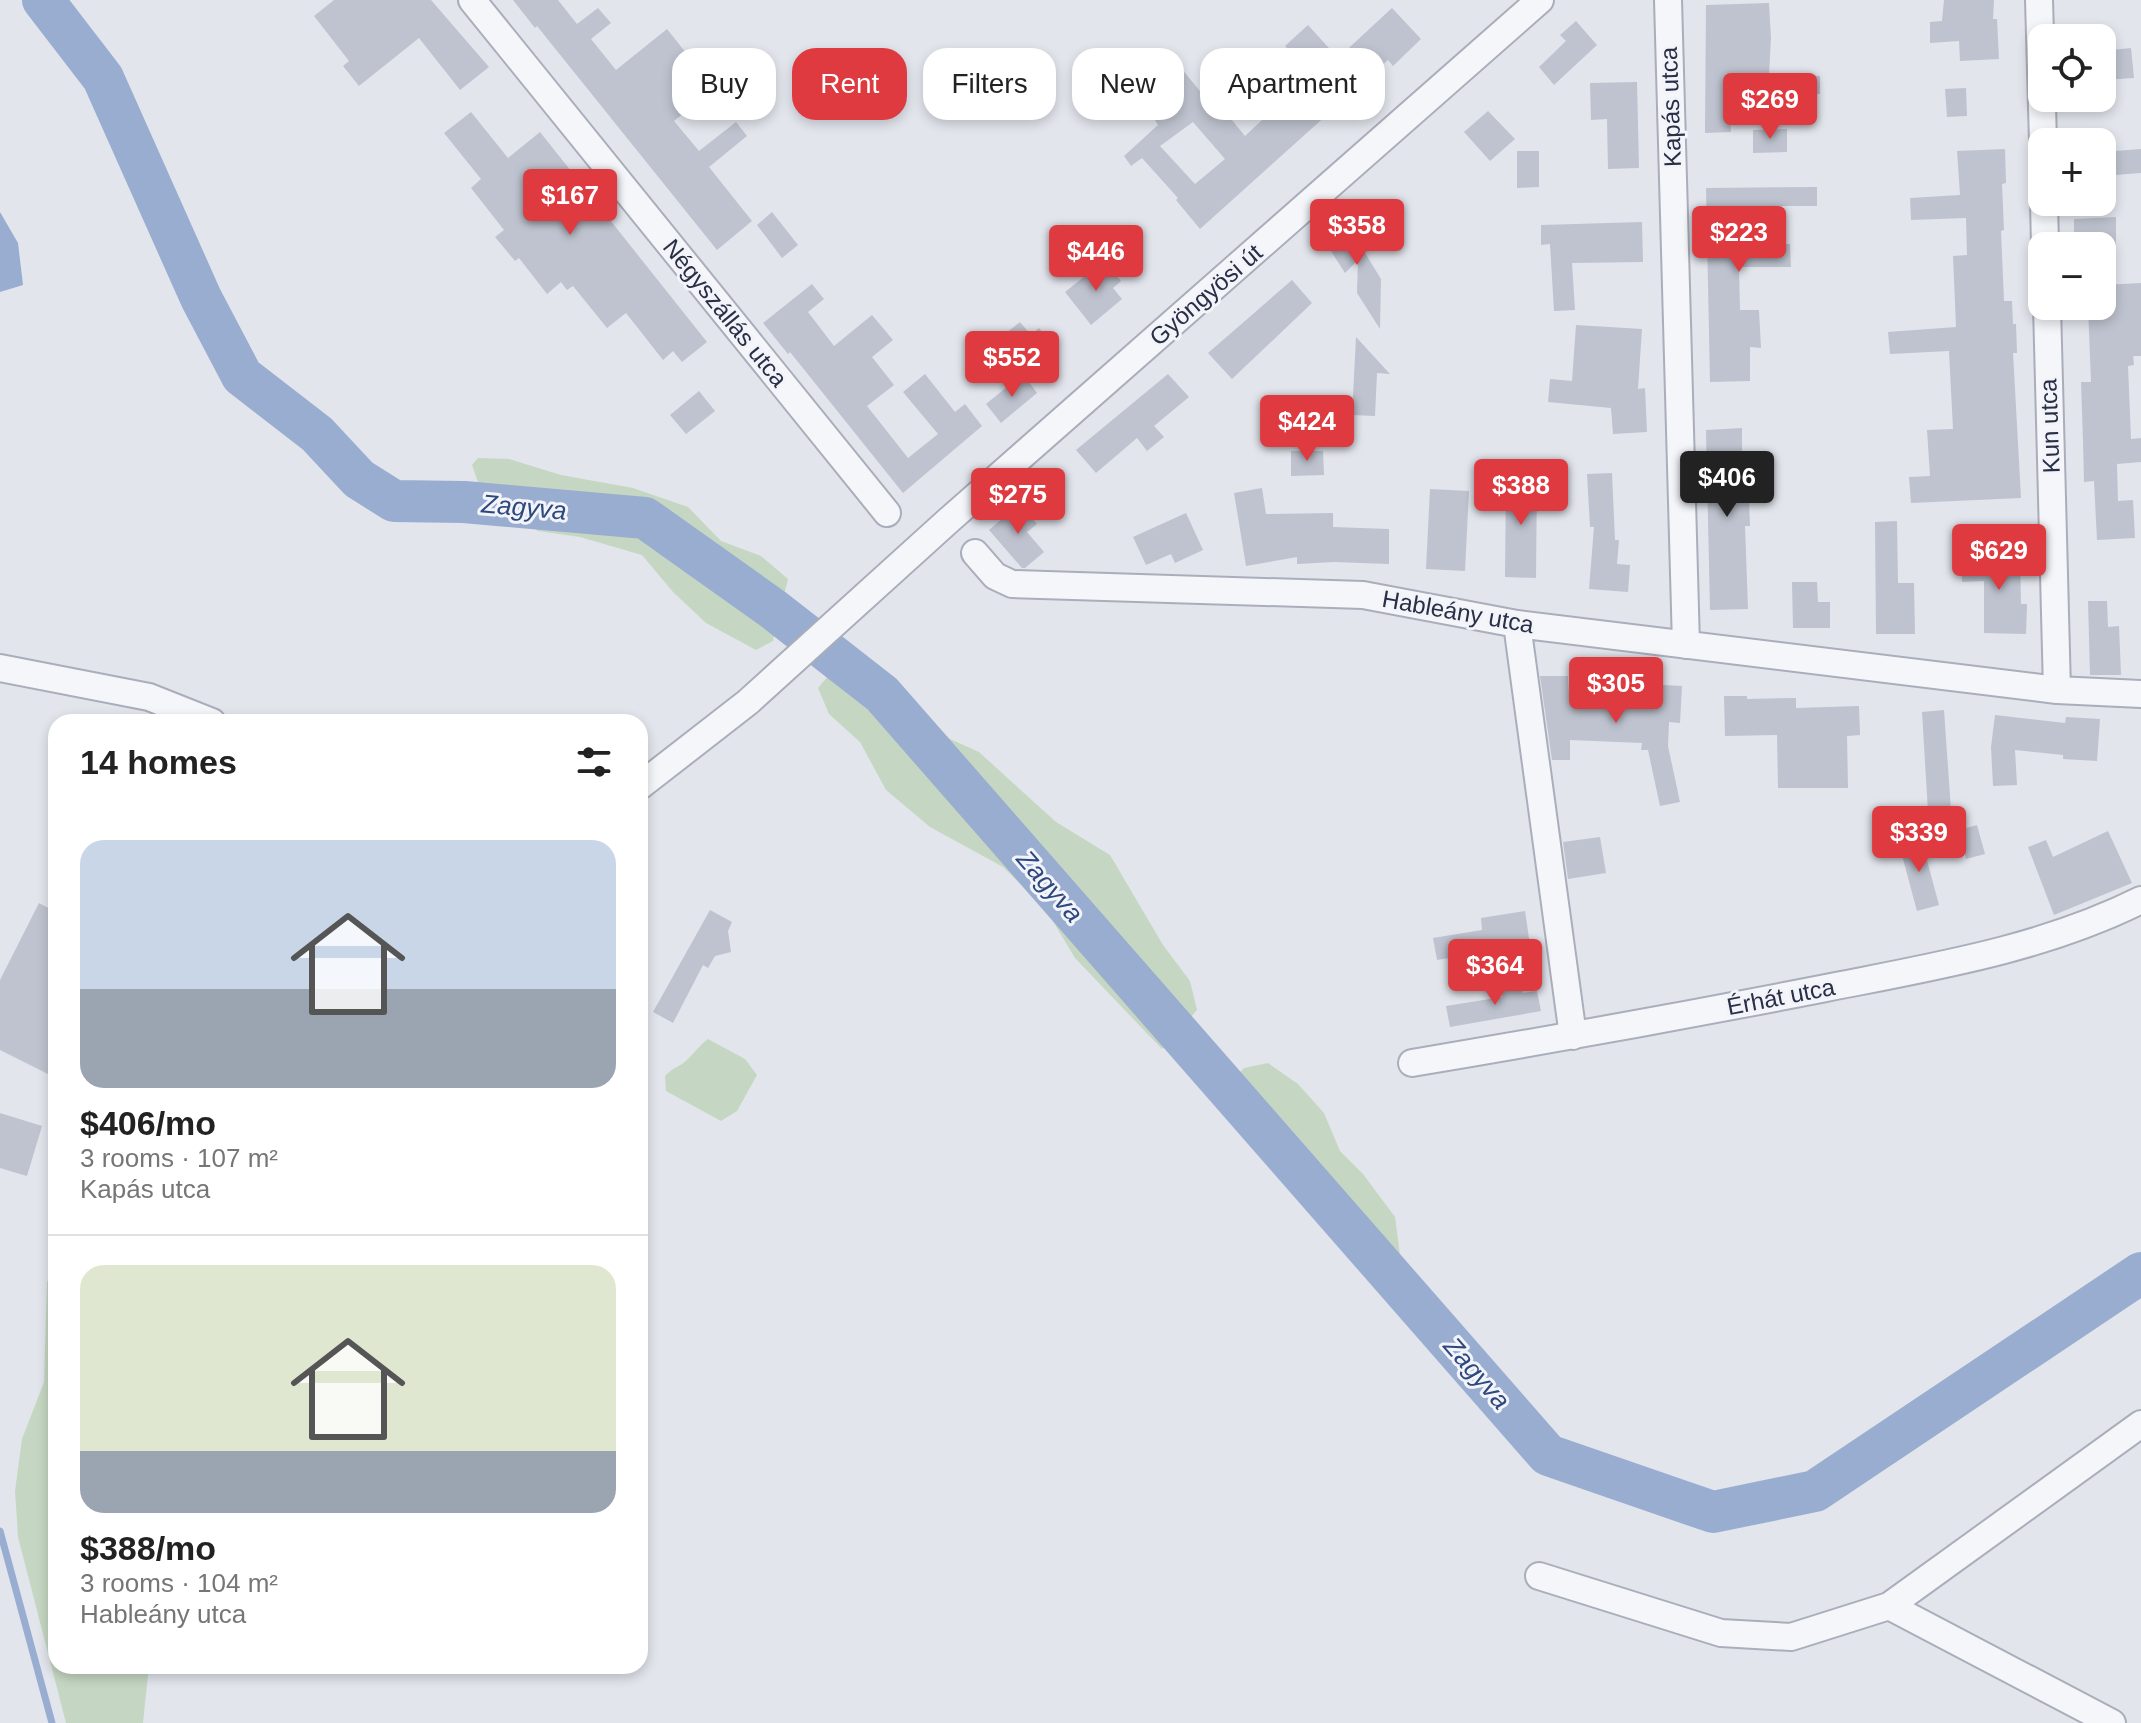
<!DOCTYPE html>
<html lang="en">
<head>
<meta charset="utf-8">
<style>
  :root { --surface:#fff; --page:#f2f2f2; --text:#222; --muted:#767676; --line:#e0e0e0; --accent:#de3a40 }
  body { margin:0; font-family:Arial,sans-serif; background:var(--page); color:var(--text); height:100vh; display:flex; flex-direction:column; font-size:30px; white-space:nowrap }
  * { box-sizing:border-box; margin:0 }
  p { font-size:26px; color:var(--muted) }
  .icon { flex:none; width:44px; height:44px; fill:none; stroke:currentColor; stroke-width:2; stroke-linecap:round; stroke-linejoin:round }
  .map { position:relative; flex:1; overflow:hidden }
  .panel { position:absolute; left:48px; top:714px; width:600px; height:960px; display:flex; flex-direction:column; background:var(--surface); border-radius:24px; box-shadow:0 4px 12px #0003 }
  .panel>* { flex:none }
  .guide { position:absolute; left:672px; top:48px; width:760px; height:72px; display:flex; gap:16px }
  .fabs { position:absolute; left:2028px; top:24px; display:grid; gap:16px }
  .fabs a { display:grid; place-items:center; width:88px; height:88px; border-radius:16px; background:var(--surface); box-shadow:0 4px 12px #0003; font-size:40px }
  .price { position:absolute; translate:-50% -68px; padding:0 18px; border-radius:8px; background:var(--accent); color:#fff; font-size:26px; line-height:52px; filter:drop-shadow(0 2px 4px #0008) }
  .price::after { content:''; position:absolute; left:50%; top:48px; width:24px; height:18px; margin-left:-12px; background:inherit; clip-path:polygon(0 0,100% 0,50% 100%) }
  .price.selected { background:#222; color:#fff }
  ul { padding:0; list-style:none }
  li { display:grid; align-content:center; gap:16px; height:424px; padding:0 32px }
  li+li { border-top:2px solid var(--line) }
  li span { display:grid; place-items:center; height:248px; border-radius:24px; color:#555 }
  li>.icon { margin-inline-start:auto }
  span .icon { width:144px; height:144px; fill:#fffc; stroke-width:1 }
  li b { font-size:34px }
  h2 { display:flex; justify-content:space-between; align-items:center; height:96px; padding:0 32px; font-size:34px }
  .chip { padding:0 28px; border-radius:24px; background:var(--surface); box-shadow:0 4px 12px #0003; font-size:28px; line-height:72px }
  .chip.selected { background:var(--accent); color:#fff }
  .map>svg:first-child { display:block }
  .green { fill:#c5d7c2 }
  .water { fill:#99add0 }
  .lines { fill:none; stroke-linecap:round; stroke-linejoin:round }
  .stream { stroke:#99add0; stroke-width:7 }
  .river { stroke:#99add0; stroke-width:42 }
  .building { fill:#bec3cf; fill-rule:evenodd }
  .minor-casing { stroke:#aaaeba; stroke-width:30 }
  .minor { stroke:#f5f6fa; stroke-width:26 }
  .labels { text-anchor:middle; stroke-width:6; stroke-linejoin:round; paint-order:stroke }
  .street-label { font-size:24px; fill:#282f46; stroke:#f2f4f9 }
  .water-label { font-size:26px; font-style:italic; fill:#2d487f; stroke:#f2f4f9 }
</style>
</head>
<body>
<div class="map">
<svg width="2141" height="1723" viewBox="0 0 2141 1723">
  <rect width="100%" height="100%" fill="#e2e5ec"/>
  <path class="green" d="M 478,458 L 509,459 L 561,475 L 633,488 L 688,507 L 721,541 L 761,556 L 788,579 L 773,641 L 756,650 L 706,623 L 673,592 L 642,555 L 580,537 L 538,531 L 480,488 L 472,465 Z
    M 829,675 L 881,675 L 950,739 L 979,752 L 1056,822 L 1110,855 L 1163,945 L 1190,981 L 1197,1010 L 1162,1049 L 1075,958 L 1045,908 L 1003,867 L 930,827 L 886,790 L 860,742 L 829,714 L 818,688 Z
    M 708,1039 L 745,1059 L 757,1075 L 737,1111 L 721,1121 L 666,1091 L 665,1076 C 671,1070 675,1068 682,1064 C 691,1058 698,1046 708,1039 Z
    M 1268,1063 L 1298,1084 L 1324,1113 L 1340,1151 L 1363,1174 L 1395,1217 L 1400,1255 L 1370,1273 L 1215,1098 L 1244,1068 Z
    M 56,1265 L 56,1666 L 149,1666 L 143,1723 L 66,1723 L 18,1537 L 15,1491 L 22,1439 L 44,1382 L 47,1282 Z"/>
  <path class="water" d="M 0,212 L 18,243 L 23,285 L 0,292 Z"/>
  <g class="lines">
    <path class="stream" d="M 0,1531 L 52,1723"/>
    <path class="river" d="M 43,0 L 103,78 L 201,298 L 242,376 L 317,434 L 359,479 L 394,501 L 464,502 L 645,518 L 773,609 L 882,694 L 1548,1455 L 1713,1512 L 1815,1491 L 2141,1273"/>
  </g>
  <path class="building" d="M 334,0 L 431,0 L 489,67 L 460,90 L 419,38 L 359,86 L 343,66 L 349,61 L 314,16 Z
    M 513,0 L 558,0 L 577,24 L 598,8 L 611,23 L 591,39 L 616,70 L 667,29 L 702,73 L 707,69 L 719,85 L 674,121 L 699,151 L 736,122 L 747,136 L 709,167 L 752,221 L 717,250 L 537,26 L 535,28 Z
    M 1944,0 L 1994,0 L 1993,19 L 1997,19 L 1999,59 L 1960,61 L 1959,41 L 1930,43 L 1930,22 L 1942,21 Z
    M 1769,3 L 1771,38 L 1769,75 L 1820,76 L 1820,94 L 1729,93 L 1731,132 L 1705,133 L 1706,5 Z
    M 1392,8 L 1421,39 L 1393,66 L 1388,60 L 1200,229 L 1176,200 L 1178,198 L 1142,158 L 1131,166 L 1124,156 L 1158,125 L 1153,117 L 1175,101 L 1157,80 L 1177,63 L 1208,101 L 1213,97 L 1245,136 L 1311,74 L 1285,46 L 1308,25 L 1338,58 ZM 1193,122 L 1225,159 L 1195,184 L 1160,146 Z
    M 1576,21 L 1597,45 L 1554,85 L 1539,67 L 1566,41 L 1560,35 Z
    M 2131,48 L 2134,78 L 2102,80 L 2102,51 Z
    M 1637,82 L 1639,168 L 1608,169 L 1607,119 L 1591,120 L 1590,83 Z
    M 1966,88 L 1967,116 L 1947,117 L 1945,89 Z
    M 1488,111 L 1515,139 L 1490,161 L 1464,132 Z
    M 471,112 L 508,158 L 540,132 L 707,342 L 682,362 L 673,351 L 663,360 L 626,313 L 607,328 L 573,286 L 567,290 L 561,282 L 547,294 L 519,258 L 515,261 L 495,237 L 504,230 L 471,188 L 481,179 L 444,133 Z
    M 1787,129 L 1787,152 L 1753,153 L 1753,130 Z
    M 2005,149 L 2006,183 L 2002,184 L 2004,230 L 2001,231 L 2004,301 L 2012,301 L 2013,324 L 2016,324 L 2017,353 L 2013,353 L 2021,498 L 1911,503 L 1909,477 L 1930,476 L 1927,430 L 1953,429 L 1949,351 L 1890,354 L 1888,332 L 1956,327 L 1953,256 L 1967,255 L 1966,218 L 1911,220 L 1910,198 L 1960,195 L 1957,151 Z
    M 2141,149 L 2141,173 L 2102,176 L 2102,152 Z
    M 1517,151 L 1539,151 L 1539,187 L 1517,188 Z
    M 1817,187 L 1817,206 L 1737,206 L 1738,244 L 1790,244 L 1791,267 L 1739,267 L 1740,310 L 1759,310 L 1761,348 L 1750,347 L 1750,381 L 1710,382 L 1706,188 Z
    M 772,212 L 798,245 L 782,258 L 757,225 Z
    M 2116,217 L 2116,246 L 2074,246 L 2074,219 Z
    M 1346,222 L 1381,279 L 1380,329 L 1357,293 L 1358,260 L 1345,273 L 1322,237 Z
    M 1642,222 L 1643,262 L 1572,263 L 1575,310 L 1554,311 L 1550,244 L 1541,245 L 1541,225 Z
    M 1105,260 L 1121,281 L 1113,288 L 1122,299 L 1091,325 L 1065,292 Z
    M 1292,280 L 1312,303 L 1232,379 L 1208,353 Z
    M 2141,283 L 2141,356 L 2133,356 L 2134,365 L 2128,366 L 2131,439 L 2141,438 L 2141,462 L 2117,464 L 2118,501 L 2133,500 L 2135,538 L 2097,540 L 2094,481 L 2084,482 L 2083,441 L 2081,382 L 2091,382 L 2088,306 L 2102,306 L 2102,285 Z
    M 812,284 L 824,299 L 808,312 L 834,346 L 872,315 L 893,340 L 872,357 L 894,385 L 867,406 L 908,458 L 938,434 L 903,392 L 925,374 L 955,412 L 965,404 L 982,426 L 903,493 L 790,352 L 788,354 L 763,323 Z
    M 1020,322 L 1031,335 L 1039,328 L 1053,346 L 1045,352 L 1052,361 L 1032,378 L 1000,338 Z
    M 1576,325 L 1642,329 L 1638,389 L 1645,388 L 1647,432 L 1613,434 L 1611,408 L 1548,402 L 1550,379 L 1572,381 Z
    M 1356,337 L 1390,374 L 1377,373 L 1375,416 L 1352,415 Z
    M 1023,374 L 1037,393 L 1001,423 L 986,404 Z
    M 1168,374 L 1189,397 L 1154,426 L 1164,437 L 1147,451 L 1137,438 L 1096,473 L 1076,450 Z
    M 699,391 L 715,411 L 686,434 L 670,415 Z
    M 1742,428 L 1742,452 L 1747,451 L 1750,526 L 1745,526 L 1748,609 L 1710,610 L 1706,430 Z
    M 1291,451 L 1323,451 L 1324,475 L 1291,476 Z
    M 1612,473 L 1615,540 L 1619,540 L 1617,564 L 1630,565 L 1628,592 L 1589,589 L 1594,527 L 1590,527 L 1587,474 Z
    M 1506,476 L 1537,476 L 1536,578 L 1505,577 Z
    M 1262,488 L 1266,514 L 1333,513 L 1333,527 L 1389,529 L 1389,564 L 1334,562 L 1297,564 L 1297,557 L 1246,566 L 1234,493 Z
    M 1430,489 L 1469,491 L 1465,571 L 1426,569 Z
    M 1020,503 L 1037,524 L 1027,532 L 1044,552 L 1025,568 L 1022,568 L 989,530 Z
    M 1186,513 L 1203,550 L 1175,563 L 1171,554 L 1146,565 L 1133,537 Z
    M 1897,521 L 1898,583 L 1914,583 L 1915,634 L 1876,634 L 1875,522 Z
    M 2020,556 L 2021,604 L 2027,604 L 2026,634 L 1984,633 L 1984,581 L 1962,582 L 1961,557 Z
    M 1792,582 L 1817,582 L 1818,602 L 1830,602 L 1830,628 L 1793,628 Z
    M 2088,601 L 2107,601 L 2108,627 L 2119,626 L 2121,675 L 2090,675 Z
    M 1540,676 L 1568,676 L 1569,695 L 1644,698 L 1644,684 L 1682,686 L 1680,723 L 1669,722 L 1668,746 L 1680,802 L 1660,806 L 1648,750 L 1641,750 L 1642,743 L 1570,740 L 1570,760 L 1552,760 Z
    M 1724,696 L 1747,696 L 1747,699 L 1796,698 L 1796,708 L 1859,706 L 1860,735 L 1847,736 L 1848,788 L 1778,788 L 1777,735 L 1725,736 Z
    M 1944,710 L 1951,810 L 1928,812 L 1922,712 Z
    M 1995,715 L 2065,723 L 2066,717 L 2100,719 L 2097,761 L 2063,759 L 2063,755 L 2015,750 L 2017,785 L 1993,786 L 1991,747 Z
    M 1977,825 L 1985,854 L 1966,859 L 1959,830 Z
    M 2108,831 L 2132,883 L 2054,915 L 2028,847 L 2046,840 L 2053,857 Z
    M 1600,837 L 1606,873 L 1568,879 L 1563,842 Z
    M 1921,838 L 1939,905 L 1917,911 L 1899,844 Z
    M 39,903 L 56,912 L 56,1078 L 0,1050 L 0,980 Z
    M 710,910 L 732,922 L 728,931 L 731,952 L 715,956 L 708,968 L 703,965 L 673,1023 L 653,1012 Z
    M 1525,911 L 1530,945 L 1437,960 L 1433,938 L 1482,930 L 1481,918 Z
    M 1521,982 L 1523,993 L 1537,991 L 1541,1011 L 1450,1027 L 1446,1006 L 1502,997 L 1501,986 Z
    M 0,1113 L 42,1126 L 27,1176 L 0,1168 Z"/>
  <g class="lines">
    <g class="minor-casing">
      <path id="minor" d="M 472,0 L 887,513
        M 1668,0 L 1686,645
        M 2039,0 L 2043,142
        M 2044,202 L 2045,246
        M 2047,306 L 2057,690
        M 975,553 L 995,576 L 1012,584 L 1363,595 L 1517,624 L 2057,690 L 2141,694
        M 1517,624 L 1573,1036
        M 0,668 L 149,697 L 212,722
        M 640,786 L 748,702 L 949,520 L 1540,0
        M 1412,1063 C 1550,1040 1688,1015 1826,988 C 1932,967 2043,949 2141,900
        M 1539,1576 L 1721,1633 L 1791,1637 L 1889,1606 L 2141,1424
        M 1889,1606 L 2112,1723"/>
    </g>
    <use href="#minor" class="minor"/>
  </g>
  <g class="labels">
    <g class="street-label">
      <text transform="translate(1671 107) rotate(-92)" y="8">Kapás utca</text>
      <text transform="translate(1206 295) rotate(-41)" y="8">Gyöngyösi út</text>
      <text transform="translate(725 313) rotate(51)" y="8">Négyszállás utca</text>
      <text transform="translate(2050 426) rotate(-92)" y="8">Kun utca</text>
      <text transform="translate(1458 612) rotate(10)" y="8">Hableány utca</text>
      <text transform="translate(1781 997) rotate(-11)" y="8">Érhát utca</text>
    </g>
    <g class="water-label">
      <text transform="translate(524 507) rotate(5)" y="9">Zagyva</text>
      <text transform="translate(1050 886) rotate(49)" y="9">Zagyva</text>
      <text transform="translate(1477 1373) rotate(49)" y="9">Zagyva</text>
    </g>
  </g>
</svg>
<div class="fabs">
<a><svg class="icon" aria-label="locate" viewBox="0 0 24 24"><circle cx="12" cy="12" r="6"/><path d="M12 2v4M12 18v4M2 12h4M18 12h4"/></svg></a>
<a>+</a>
<a>−</a>
</div>
<b class="price" style="left:1770px;top:141px">$269</b>
<b class="price" style="left:570px;top:237px">$167</b>
<b class="price" style="left:1357px;top:267px">$358</b>
<b class="price" style="left:1739px;top:274px">$223</b>
<b class="price" style="left:1096px;top:293px">$446</b>
<b class="price" style="left:1012px;top:399px">$552</b>
<b class="price" style="left:1307px;top:463px">$424</b>
<b class="price selected" style="left:1727px;top:519px">$406</b>
<b class="price" style="left:1521px;top:527px">$388</b>
<b class="price" style="left:1018px;top:536px">$275</b>
<b class="price" style="left:1999px;top:592px">$629</b>
<b class="price" style="left:1616px;top:725px">$305</b>
<b class="price" style="left:1919px;top:874px">$339</b>
<b class="price" style="left:1495px;top:1007px">$364</b>
<div class="guide">
<a class="chip">Buy</a>
<a class="chip selected">Rent</a>
<a class="chip">Filters</a>
<a class="chip">New</a>
<a class="chip">Apartment</a>
</div>
<section class="panel">
<h2>14 homes<svg class="icon" aria-label="filters" viewBox="0 0 24 24"><path d="M4 7h16M4 17h16"/><circle cx="9" cy="7" r="2"/><circle cx="15" cy="17" r="2"/></svg></h2>
<ul>
<li><span style="background:linear-gradient(#c9d6e8 60%,#9aa5b1 0)"><svg class="icon" aria-label="home" viewBox="0 0 24 24"><path d="M3 11l9-7 9 7M6 9v11h12V9"/></svg></span><div><b>$406/mo</b><p>3 rooms · 107 m²</p><p>Kapás utca</p></div></li>
<li><span style="background:linear-gradient(#dfe7d0 75%,#9aa5b1 0)"><svg class="icon" aria-label="home" viewBox="0 0 24 24"><path d="M3 11l9-7 9 7M6 9v11h12V9"/></svg></span><div><b>$388/mo</b><p>3 rooms · 104 m²</p><p>Hableány utca</p></div></li>
</ul>
</section>
</div>
</body>
</html>
